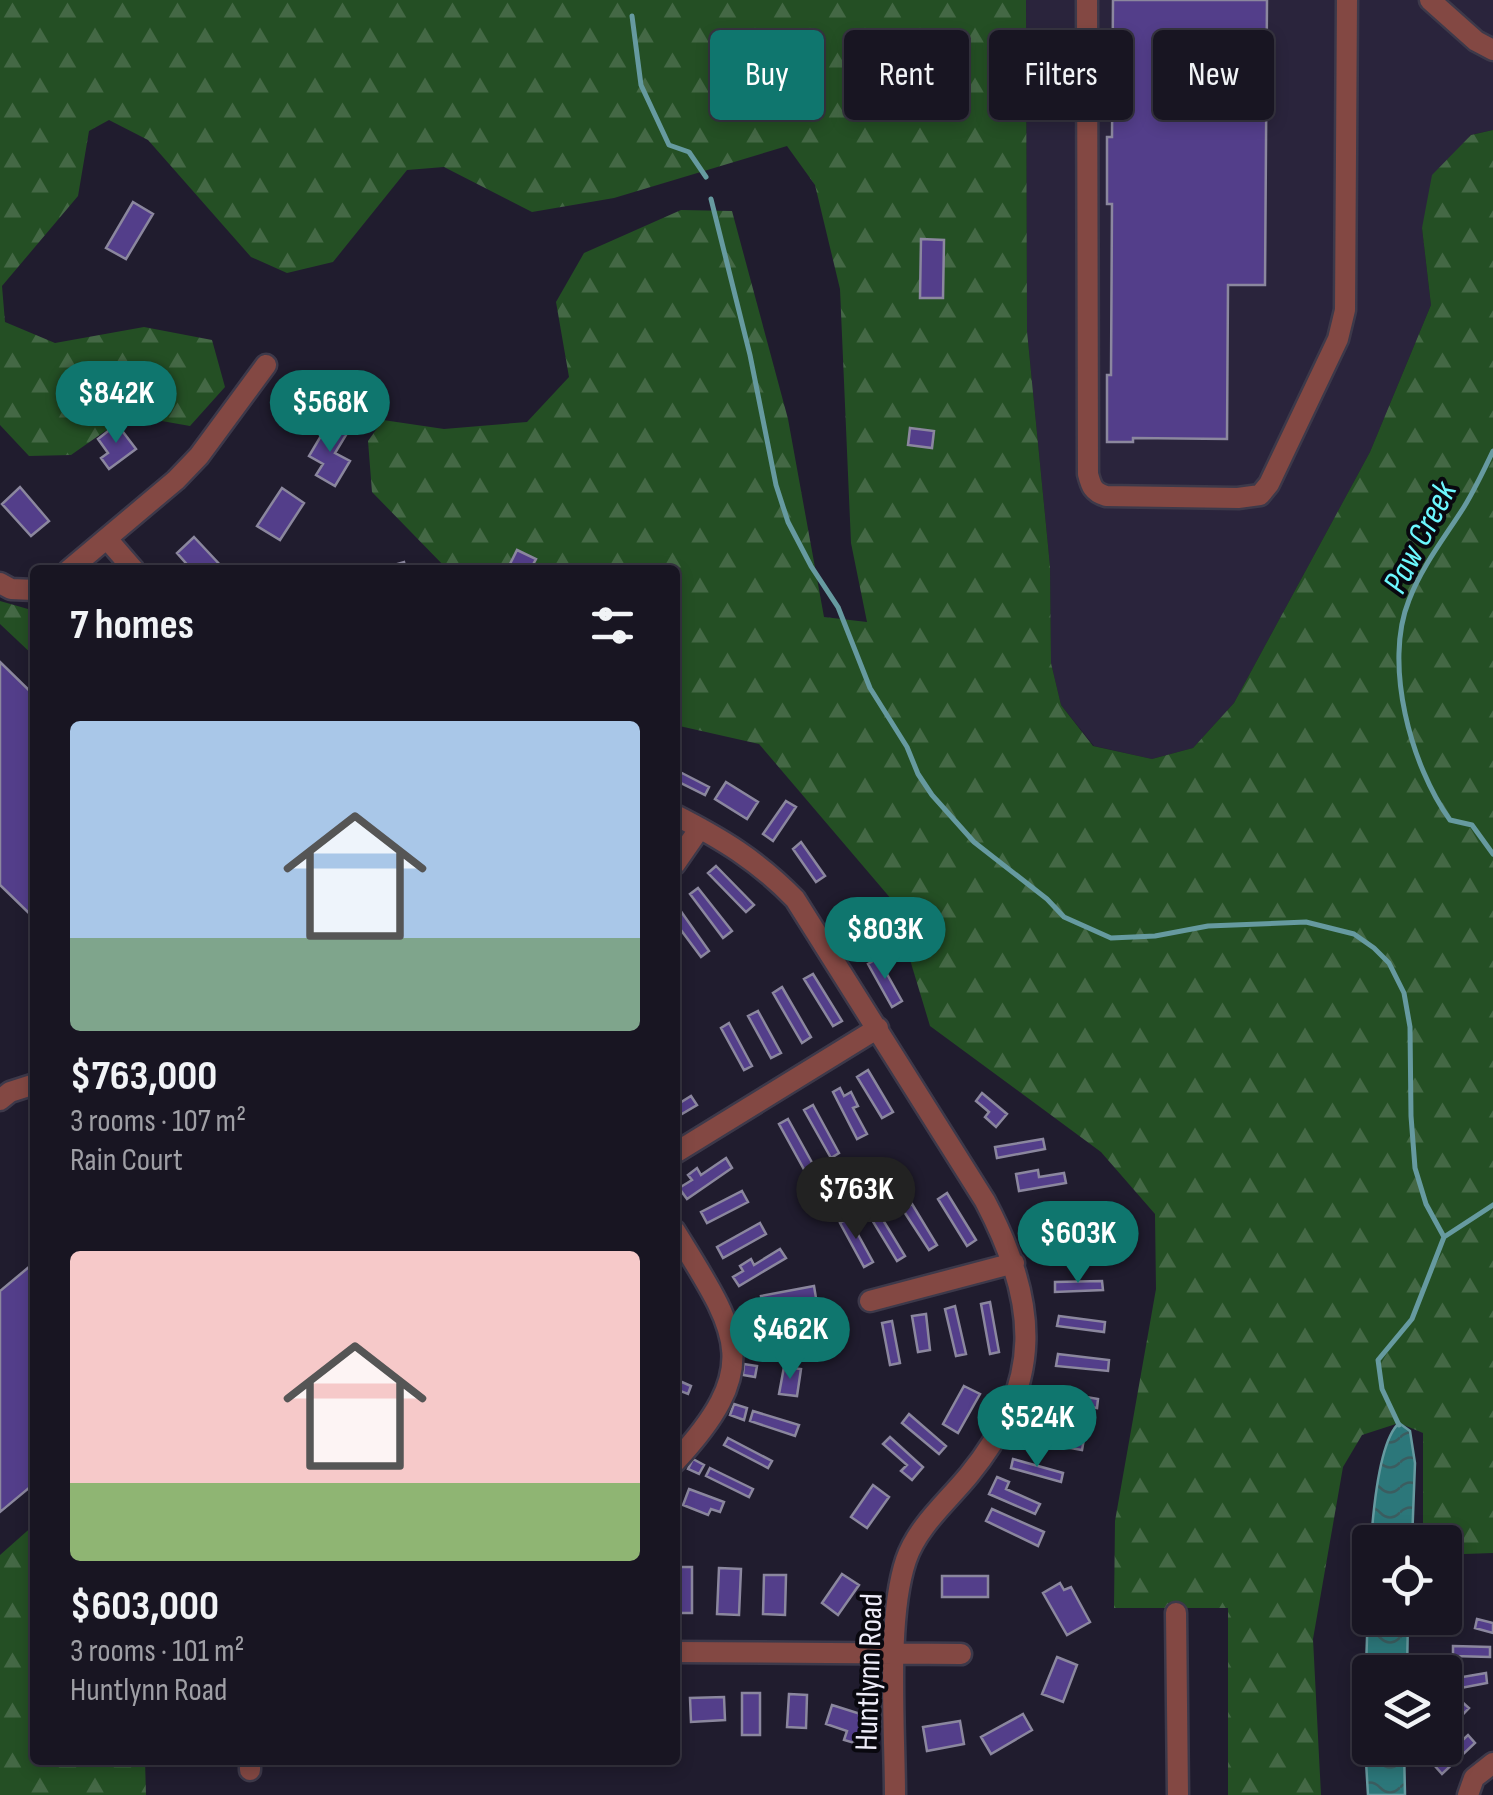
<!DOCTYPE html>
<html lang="en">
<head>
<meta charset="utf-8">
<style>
  :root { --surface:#181522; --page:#25222f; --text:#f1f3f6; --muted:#9f9fa5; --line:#363440; --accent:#0f766e }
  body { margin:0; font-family:"Sofia Sans Condensed",sans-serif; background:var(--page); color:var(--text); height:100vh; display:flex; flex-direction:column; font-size:38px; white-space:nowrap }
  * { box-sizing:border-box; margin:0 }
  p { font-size:32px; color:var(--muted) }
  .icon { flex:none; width:55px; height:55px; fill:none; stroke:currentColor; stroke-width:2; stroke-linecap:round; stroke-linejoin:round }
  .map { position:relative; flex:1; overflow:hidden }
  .sheet { position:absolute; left:30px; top:565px; width:650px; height:1200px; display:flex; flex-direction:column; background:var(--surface); border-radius:10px; box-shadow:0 5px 15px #0003,0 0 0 2px var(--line) }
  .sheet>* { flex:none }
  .banner { position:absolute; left:710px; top:30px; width:632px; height:90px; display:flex; gap:20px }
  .fabs { position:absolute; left:1352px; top:1525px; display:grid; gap:20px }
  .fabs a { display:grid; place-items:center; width:110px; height:110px; border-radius:10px; background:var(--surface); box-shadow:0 5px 15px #0003,0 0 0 2px var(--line); font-size:50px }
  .price { position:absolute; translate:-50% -85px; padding:0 22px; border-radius:35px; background:var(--accent); color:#fff; font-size:32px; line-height:65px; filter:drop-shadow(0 2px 5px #0008) }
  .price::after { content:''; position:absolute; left:50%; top:60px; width:30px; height:22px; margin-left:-15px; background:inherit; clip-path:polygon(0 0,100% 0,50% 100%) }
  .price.on { background:#222; color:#fff }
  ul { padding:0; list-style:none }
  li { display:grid; align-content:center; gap:20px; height:530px; padding:0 40px }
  li span { display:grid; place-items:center; height:310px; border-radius:10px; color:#555 }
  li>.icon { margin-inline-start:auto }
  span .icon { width:180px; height:180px; fill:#fffc; stroke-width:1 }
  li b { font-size:42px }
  h2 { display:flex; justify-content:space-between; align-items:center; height:120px; padding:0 40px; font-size:42px }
  .chip { padding:0 35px; border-radius:10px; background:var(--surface); box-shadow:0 5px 15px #0003,0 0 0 2px var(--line); font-size:35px; line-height:90px }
  .chip.on { background:var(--accent); color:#fff }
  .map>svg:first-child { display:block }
  .built { fill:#2a243c }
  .forest { fill:url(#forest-firs) }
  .water { fill:url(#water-waves); stroke:#669aa0; stroke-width:2.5 }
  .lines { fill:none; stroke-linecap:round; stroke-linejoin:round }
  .stream { stroke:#669aa0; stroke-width:5 }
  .building { fill:#533e8a; stroke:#8b879e; stroke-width:2.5 }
  .minor-casing { stroke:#3d394a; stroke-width:25 }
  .minor { stroke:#834843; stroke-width:20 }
  .labels { text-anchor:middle; stroke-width:8; stroke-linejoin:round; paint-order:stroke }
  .street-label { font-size:32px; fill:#eeecf8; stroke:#09080f }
  .water-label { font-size:35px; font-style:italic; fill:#6cf8ff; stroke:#09080f }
</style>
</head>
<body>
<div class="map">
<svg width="1493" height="1795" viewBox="0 0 1493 1795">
  <defs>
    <pattern id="forest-firs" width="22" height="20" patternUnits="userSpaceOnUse" patternTransform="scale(2.5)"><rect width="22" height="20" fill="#244f24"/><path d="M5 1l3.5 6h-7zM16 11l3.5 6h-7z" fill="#446845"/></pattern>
    <pattern id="water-waves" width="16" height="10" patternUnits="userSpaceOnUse" patternTransform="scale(2.5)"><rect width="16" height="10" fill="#2c777a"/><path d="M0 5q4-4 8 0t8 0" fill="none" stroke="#3b5d60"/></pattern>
  </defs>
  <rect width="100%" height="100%" fill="#201c2e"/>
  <path class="built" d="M 1026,0 L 1493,0 L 1493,130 L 1470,135 L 1422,228 L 1431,305 L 1370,452 L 1234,703 L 1193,748 L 1152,759 L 1094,746 L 1061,705 L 1051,663 L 1050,566 L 1027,331 Z"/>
  <path class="forest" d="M 0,0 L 1026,0 L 1027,331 L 1050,566 L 1051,663 L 1061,705 L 1093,746 L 1152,759 L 1193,748 L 1234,703 L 1370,452 L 1431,305 L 1422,228 L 1432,175 L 1471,135 L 1493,130 L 1493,1553 L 1464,1554 L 1445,1600 L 1445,1542 L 1423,1542 L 1423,1433 L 1399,1423 L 1362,1435 L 1343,1467 L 1313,1639 L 1321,1795 L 1228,1795 L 1228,1608 L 1114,1608 L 1115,1521 L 1156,1289 L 1155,1214 L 1101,1152 L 930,1026 L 892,900 L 759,744 L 675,725 L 675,570 L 575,570 L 552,567 L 546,570 L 448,570 L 372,492 L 368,441 L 383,420 L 444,429 L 527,422 L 569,377 L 556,302 L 584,253 L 681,210 L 732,211 L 788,419 L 824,617 L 867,622 L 851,543 L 840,289 L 815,185 L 787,146 L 614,198 L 532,212 L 444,167 L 407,170 L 333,262 L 287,273 L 251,257 L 148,140 L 109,120 L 89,131 L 78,196 L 2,286 L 5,322 L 55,343 L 144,327 L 212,340 L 225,387 L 190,426 L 128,415 L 71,455 L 29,456 L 0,425 Z
    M 0,601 L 35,611 L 35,657 L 0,624 Z
    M 35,1524 L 35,1760 L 145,1760 L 146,1795 L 0,1795 L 0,1555 Z"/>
  <path class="water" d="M 1399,1423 L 1410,1431 L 1415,1463 L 1412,1542 L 1371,1542 C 1373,1514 1379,1441 1399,1423 Z
    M 1370,1549 L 1370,1618 L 1408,1618 L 1407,1672 L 1370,1672 L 1370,1748 L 1404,1748 L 1405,1795 L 1368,1795 L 1364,1728 Z"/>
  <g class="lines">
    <path class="stream" d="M 632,16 L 641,85 L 669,145 L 689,152 L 706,177
      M 711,199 L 750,355 L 776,485 L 788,522 L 811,566 L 838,607 L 870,688 L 907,747 L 918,774 L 932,795 L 974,842 L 1047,899 L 1064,917 L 1111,938 L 1155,936 L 1208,926 L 1306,922 L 1354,934 L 1374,948 L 1389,963 L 1404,993 L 1410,1027 L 1411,1116 L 1415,1168 L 1426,1204 L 1444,1237
      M 1493,451 C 1484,470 1475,489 1464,507 C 1445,537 1422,566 1409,600 C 1383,664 1411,766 1450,820 L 1472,825 L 1493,854
      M 1399,1425 L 1382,1389 L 1378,1360 L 1412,1319 L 1444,1237 L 1493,1205"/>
  </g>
  <path class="building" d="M 1113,0 L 1267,0 L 1265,285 L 1228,285 L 1227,439 L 1133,438 L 1133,442 L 1107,442 L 1107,375 L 1111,375 L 1112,204 L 1107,204 L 1107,137 L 1112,137 Z
    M 133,202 L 153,214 L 126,259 L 106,248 Z
    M 921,239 L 944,240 L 943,298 L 920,298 Z
    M 117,424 L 136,449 L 109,469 L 101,458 L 108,453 L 98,439 Z
    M 328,424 L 346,435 L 335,453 L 350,461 L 335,486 L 316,475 L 323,464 L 309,456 Z
    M 910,428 L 934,431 L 932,448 L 908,445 Z
    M 20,487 L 49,521 L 31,536 L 2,504 Z
    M 282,488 L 304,503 L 280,540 L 257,526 Z
    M 194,537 L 222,567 L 219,570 L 192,570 L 177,553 Z
    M 517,550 L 536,559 L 530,570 L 507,570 Z
    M 404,562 L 406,570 L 384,570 L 384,568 Z
    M 0,662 L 35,696 L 35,919 L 0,885 Z
    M 678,771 L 709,787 L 705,795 L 675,780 Z
    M 726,782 L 758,802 L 747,819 L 715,799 Z
    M 786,801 L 796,807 L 773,841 L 763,834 Z
    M 801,842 L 825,876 L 816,882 L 793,849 Z
    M 716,866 L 754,905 L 746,912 L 708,873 Z
    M 698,888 L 732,931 L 723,938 L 690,894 Z
    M 680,910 L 709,951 L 701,957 L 675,922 L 675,913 Z
    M 878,958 L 902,1001 L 892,1007 L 868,964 Z
    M 813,974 L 842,1021 L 833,1026 L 804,979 Z
    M 782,987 L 811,1037 L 802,1043 L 773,993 Z
    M 758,1011 L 781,1053 L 771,1058 L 748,1016 Z
    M 729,1023 L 752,1066 L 744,1070 L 721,1028 Z
    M 868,1070 L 893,1112 L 882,1118 L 857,1077 Z
    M 840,1088 L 844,1096 L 851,1092 L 858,1106 L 853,1108 L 867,1134 L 857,1139 L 833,1092 Z
    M 982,1093 L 1007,1114 L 996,1127 L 985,1117 L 989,1112 L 976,1101 Z
    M 691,1096 L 697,1105 L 675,1118 L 675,1106 Z
    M 813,1105 L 839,1153 L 831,1158 L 804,1110 Z
    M 788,1119 L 815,1168 L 806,1173 L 779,1124 Z
    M 1043,1139 L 1045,1149 L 997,1158 L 995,1147 Z
    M 726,1158 L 732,1168 L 687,1199 L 679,1188 L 692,1180 L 688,1175 L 697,1168 L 701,1175 Z
    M 1038,1170 L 1039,1177 L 1064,1173 L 1066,1183 L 1019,1191 L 1016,1174 Z
    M 742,1191 L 748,1202 L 707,1223 L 701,1212 Z
    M 947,1193 L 976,1240 L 967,1246 L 938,1199 Z
    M 912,1204 L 937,1245 L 929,1250 L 903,1210 Z
    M 1080,1206 L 1081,1217 L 1033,1225 L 1031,1215 Z
    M 880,1215 L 905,1256 L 897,1261 L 872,1220 Z
    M 849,1218 L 873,1262 L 864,1267 L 840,1223 Z
    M 760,1223 L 766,1234 L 723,1258 L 717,1247 Z
    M 1094,1246 L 1095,1256 L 1046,1259 L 1046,1249 Z
    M 780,1249 L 786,1258 L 739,1286 L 733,1277 L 743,1271 L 740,1266 L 751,1259 L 754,1265 Z
    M 35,1262 L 35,1483 L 0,1512 L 0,1291 Z
    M 1102,1281 L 1103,1290 L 1055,1292 L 1055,1282 Z
    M 814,1286 L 816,1298 L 763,1308 L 761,1296 Z
    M 990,1302 L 999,1352 L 990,1354 L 981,1304 Z
    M 955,1306 L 966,1354 L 956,1356 L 945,1309 Z
    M 926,1314 L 930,1350 L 918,1352 L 912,1316 Z
    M 1059,1316 L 1105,1322 L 1104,1332 L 1057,1326 Z
    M 892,1321 L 900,1363 L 890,1365 L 882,1323 Z
    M 761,1331 L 809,1333 L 809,1343 L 761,1341 Z
    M 1058,1354 L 1109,1360 L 1108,1371 L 1056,1366 Z
    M 744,1364 L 757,1366 L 755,1377 L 743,1375 Z
    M 784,1367 L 801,1369 L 797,1396 L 779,1394 Z
    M 675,1379 L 691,1386 L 688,1394 L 675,1389 Z
    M 964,1386 L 980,1394 L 958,1433 L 943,1424 Z
    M 1052,1391 L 1098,1399 L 1097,1408 L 1050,1401 Z
    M 734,1404 L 747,1408 L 744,1420 L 730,1415 Z
    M 753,1411 L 799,1425 L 795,1436 L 750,1421 Z
    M 909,1414 L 946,1446 L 939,1454 L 902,1423 Z
    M 1033,1430 L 1084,1439 L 1082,1450 L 1031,1441 Z
    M 890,1437 L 923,1467 L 912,1480 L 901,1471 L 907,1465 L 883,1444 Z
    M 728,1438 L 772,1461 L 768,1468 L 724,1445 Z
    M 693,1459 L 704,1465 L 699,1474 L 688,1469 Z
    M 1013,1459 L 1063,1473 L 1061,1482 L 1011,1468 Z
    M 710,1468 L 753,1489 L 749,1497 L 706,1476 Z
    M 997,1477 L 1009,1482 L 1006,1489 L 1040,1504 L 1035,1514 L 989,1494 Z
    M 873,1485 L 889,1497 L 867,1528 L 851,1517 Z
    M 689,1489 L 724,1502 L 720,1512 L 711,1509 L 708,1515 L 683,1505 Z
    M 992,1509 L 1044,1532 L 1038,1546 L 986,1521 Z
    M 675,1567 L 692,1567 L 692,1613 L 675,1613 Z
    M 719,1568 L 741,1569 L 739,1615 L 717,1614 Z
    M 842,1574 L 859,1585 L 838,1615 L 822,1603 Z
    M 764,1575 L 786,1575 L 785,1615 L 763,1614 Z
    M 942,1576 L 988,1576 L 988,1597 L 942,1597 Z
    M 1060,1583 L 1064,1590 L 1071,1587 L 1090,1622 L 1067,1635 L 1043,1593 Z
    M 1477,1619 L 1493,1623 L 1493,1633 L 1475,1628 Z
    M 1453,1646 L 1490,1647 L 1490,1657 L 1453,1656 Z
    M 1057,1657 L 1077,1665 L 1063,1702 L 1042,1694 Z
    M 1486,1673 L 1487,1683 L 1445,1691 L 1445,1680 Z
    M 742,1693 L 760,1693 L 760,1735 L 742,1735 Z
    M 789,1694 L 807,1695 L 806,1728 L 787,1727 Z
    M 724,1697 L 725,1720 L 691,1722 L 690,1698 Z
    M 1461,1701 L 1469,1708 L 1445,1733 L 1445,1718 Z
    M 832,1705 L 867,1716 L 858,1744 L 844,1740 L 847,1731 L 826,1724 Z
    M 1023,1714 L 1032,1730 L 991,1754 L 981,1737 Z
    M 960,1721 L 964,1744 L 927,1751 L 923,1727 Z
    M 1468,1735 L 1475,1743 L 1442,1774 L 1435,1766 Z
    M 181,1760 L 202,1760 L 202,1765 L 181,1765 Z"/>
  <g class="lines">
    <g class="minor-casing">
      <path id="minor" d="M 1087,0 L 1088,474 C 1091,486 1093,492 1106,496 L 1238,498 L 1260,495 L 1269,484 L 1338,339 L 1345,310 L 1347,0
        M 1430,0 L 1476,41 L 1493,50
        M 108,540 L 134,570
        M 69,570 L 176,480 L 199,456 L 266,365
        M 0,583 L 11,589 L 35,590
        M 675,815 C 722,839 757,860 795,899 L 985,1201 C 1038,1302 1045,1382 969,1475 C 947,1502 917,1527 906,1560 C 886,1619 895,1730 895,1795
        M 675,864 L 700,828
        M 0,1100 L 10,1092 L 35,1084
        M 675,1153 L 878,1028
        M 675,1231 C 737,1332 765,1365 675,1462
        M 870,1301 L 1014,1263
        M 1176,1613 L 1178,1795
        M 675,1652 L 961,1654
        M 250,1770 L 250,1760
        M 1468,1795 L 1474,1778 L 1493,1763"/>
    </g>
    <use href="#minor" class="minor"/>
  </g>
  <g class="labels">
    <g class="street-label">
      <text transform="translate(868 1672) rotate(-88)" y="11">Huntlynn Road</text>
    </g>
    <g class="water-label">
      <text transform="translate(1419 537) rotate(-63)" y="12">Paw Creek</text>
    </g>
  </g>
</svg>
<div class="fabs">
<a><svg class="icon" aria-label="locate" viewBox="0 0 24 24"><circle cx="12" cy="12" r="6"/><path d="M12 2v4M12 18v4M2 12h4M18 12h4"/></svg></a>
<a><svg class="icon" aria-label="layers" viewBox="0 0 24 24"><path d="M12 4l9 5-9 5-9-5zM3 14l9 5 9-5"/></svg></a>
</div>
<b class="price" style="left:116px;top:446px">$842K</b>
<b class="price" style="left:330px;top:455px">$568K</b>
<b class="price" style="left:885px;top:982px">$803K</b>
<b class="price on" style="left:856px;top:1242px">$763K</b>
<b class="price" style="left:1078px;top:1286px">$603K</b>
<b class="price" style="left:790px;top:1382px">$462K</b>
<b class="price" style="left:1037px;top:1470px">$524K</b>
<div class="banner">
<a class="chip on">Buy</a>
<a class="chip">Rent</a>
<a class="chip">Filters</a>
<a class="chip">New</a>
</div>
<section class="sheet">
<h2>7 homes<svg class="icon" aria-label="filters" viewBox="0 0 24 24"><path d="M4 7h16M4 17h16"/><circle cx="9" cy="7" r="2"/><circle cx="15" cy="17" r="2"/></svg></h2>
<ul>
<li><span style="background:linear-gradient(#a9c7e8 70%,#7fa58c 0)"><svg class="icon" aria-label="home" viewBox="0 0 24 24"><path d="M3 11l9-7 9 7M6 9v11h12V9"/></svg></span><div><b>$763,000</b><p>3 rooms · 107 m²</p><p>Rain Court</p></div></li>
<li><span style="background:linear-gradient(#f6c9c9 75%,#8fb573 0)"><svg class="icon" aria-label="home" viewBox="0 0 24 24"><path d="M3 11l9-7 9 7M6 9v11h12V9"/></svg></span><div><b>$603,000</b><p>3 rooms · 101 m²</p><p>Huntlynn Road</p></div></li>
</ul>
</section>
</div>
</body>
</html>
